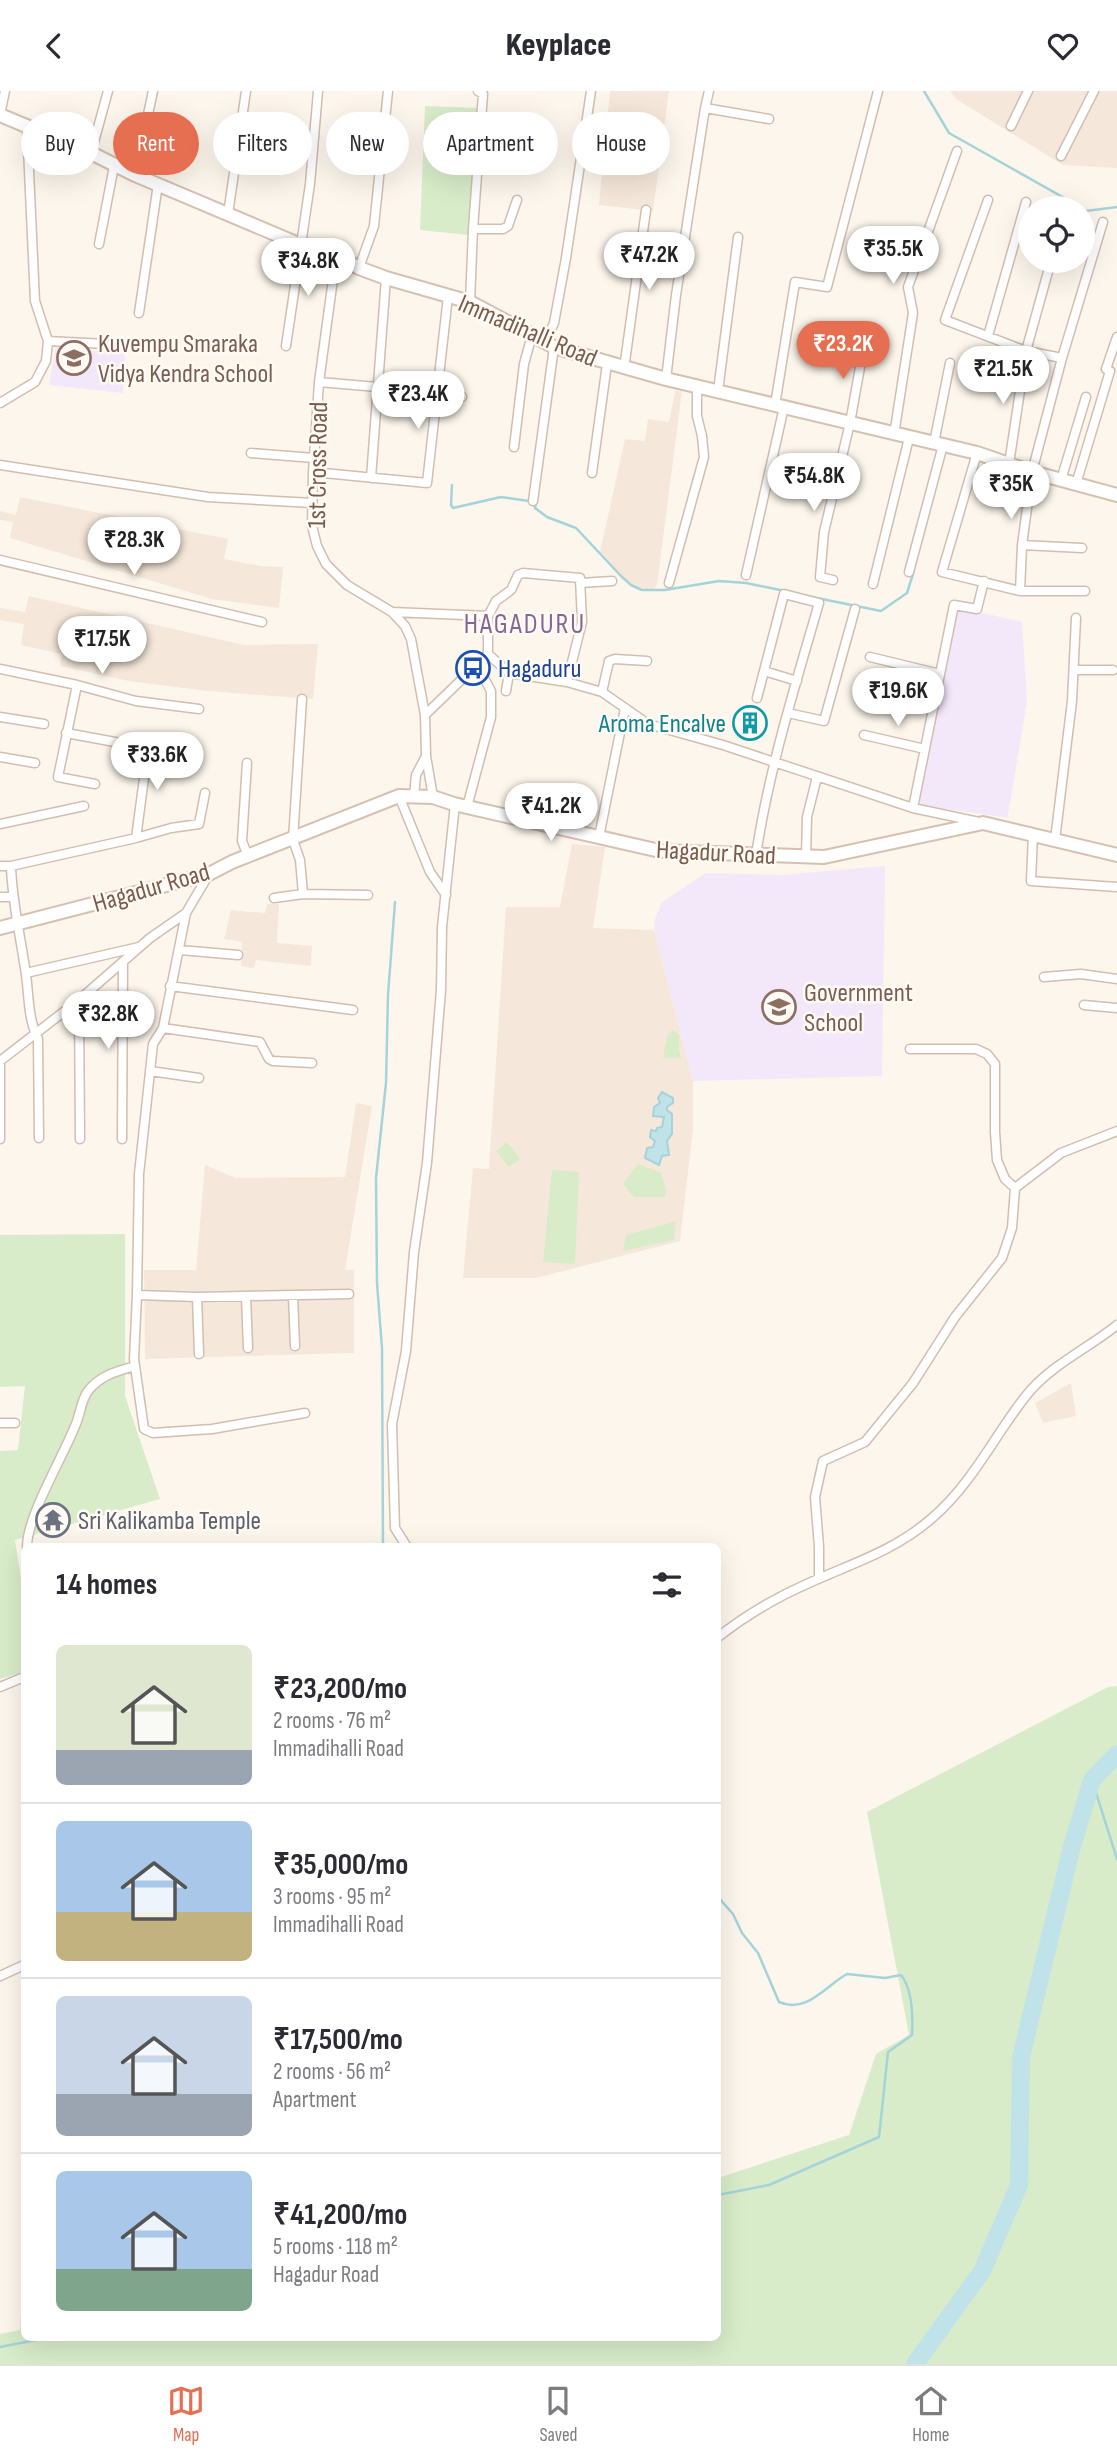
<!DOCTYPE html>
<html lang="en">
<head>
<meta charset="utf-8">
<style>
  :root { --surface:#fff; --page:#f2f2f3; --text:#2b2b33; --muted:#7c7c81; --line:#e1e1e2; --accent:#e76f51 }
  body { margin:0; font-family:"Sofia Sans Condensed",sans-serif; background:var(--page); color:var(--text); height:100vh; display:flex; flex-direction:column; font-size:26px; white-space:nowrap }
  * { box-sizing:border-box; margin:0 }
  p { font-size:23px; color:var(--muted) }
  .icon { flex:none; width:38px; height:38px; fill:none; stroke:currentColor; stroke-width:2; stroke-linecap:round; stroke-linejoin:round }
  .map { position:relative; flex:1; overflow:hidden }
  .panel { position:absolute; left:21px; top:1452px; width:700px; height:798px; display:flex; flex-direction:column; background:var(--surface); border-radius:10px; box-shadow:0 7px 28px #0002 }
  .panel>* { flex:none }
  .hud { position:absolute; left:21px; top:21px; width:700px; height:63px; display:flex; gap:14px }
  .buttons { position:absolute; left:1018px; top:105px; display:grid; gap:14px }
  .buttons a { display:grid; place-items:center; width:77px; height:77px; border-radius:50%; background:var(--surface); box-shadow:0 7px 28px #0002; font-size:35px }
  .price { position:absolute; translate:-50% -60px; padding:0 16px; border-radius:24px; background:#fff; color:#222; font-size:23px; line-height:46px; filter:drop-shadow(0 2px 4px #0008) }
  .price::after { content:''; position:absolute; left:50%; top:42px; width:21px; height:16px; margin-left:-10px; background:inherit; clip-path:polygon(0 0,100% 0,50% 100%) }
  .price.current { background:var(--accent); color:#fff }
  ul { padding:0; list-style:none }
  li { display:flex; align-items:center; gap:21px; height:175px; padding:0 35px }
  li+li { border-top:2px solid var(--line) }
  li span { display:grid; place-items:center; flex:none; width:196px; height:140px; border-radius:10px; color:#555 }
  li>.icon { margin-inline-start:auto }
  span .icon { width:84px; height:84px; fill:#fffc; stroke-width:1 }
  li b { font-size:30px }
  h2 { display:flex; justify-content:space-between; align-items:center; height:84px; padding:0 35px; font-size:30px }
  .chip { padding:0 24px; border-radius:32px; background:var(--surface); box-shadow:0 7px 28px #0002; font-size:24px; line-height:63px }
  .chip.current { background:var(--accent); color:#fff }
  header { display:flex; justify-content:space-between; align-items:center; height:91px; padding:0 35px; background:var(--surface); font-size:32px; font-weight:800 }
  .tab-bar { display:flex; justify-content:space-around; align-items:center; height:98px; border-top:2px solid var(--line); background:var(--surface); font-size:19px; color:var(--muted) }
  .tab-bar a { display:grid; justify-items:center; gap:4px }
  .tab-bar .current { color:var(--accent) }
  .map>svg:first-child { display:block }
  .residential { fill:#f5e8da }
  .education { fill:#f3e8fa }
  .green { fill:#d8ecc9 }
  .water { fill:#bfe3e8; stroke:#a5d3da; stroke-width:2 }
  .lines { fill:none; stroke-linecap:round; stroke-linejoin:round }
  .stream { stroke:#a5d3da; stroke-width:2.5 }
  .river { stroke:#bfe3e8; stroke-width:18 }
  .street-casing { stroke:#d1beb0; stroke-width:11 }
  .secondary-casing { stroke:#d6c0b0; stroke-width:16 }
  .street { stroke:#fff; stroke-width:8 }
  .secondary { stroke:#fff; stroke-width:12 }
  .labels { text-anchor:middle; stroke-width:5; stroke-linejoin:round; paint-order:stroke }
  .street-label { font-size:26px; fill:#7a5c4d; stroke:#fffaf3 }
  .education-label { font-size:26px; fill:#785e54; stroke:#fffaf3; text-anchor:start }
  .transit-label { font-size:26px; fill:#164399; stroke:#fffaf3; text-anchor:start }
  .culture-label { font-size:26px; fill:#0d838f; stroke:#fffaf3; text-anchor:end }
  .worship-label { font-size:26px; fill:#5b616d; stroke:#fffaf3; text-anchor:start }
  .neighbourhood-label { font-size:28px; letter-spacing:2px; fill:#846695; stroke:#fffaf3 }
</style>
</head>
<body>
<header><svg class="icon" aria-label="back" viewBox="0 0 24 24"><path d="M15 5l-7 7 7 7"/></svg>Keyplace<svg class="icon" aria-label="heart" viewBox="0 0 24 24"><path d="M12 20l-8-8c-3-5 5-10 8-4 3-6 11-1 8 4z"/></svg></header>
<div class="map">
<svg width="1117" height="2273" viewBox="0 0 1117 2273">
  <rect width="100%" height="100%" fill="#fdf6ec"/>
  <path class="residential" d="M 610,0 L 669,0 L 653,120 L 599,114 Z
    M 950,0 L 1117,0 L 1117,77 L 1063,74 L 956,8 Z
    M 675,300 L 682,300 L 657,494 L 652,499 L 642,497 L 632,493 L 622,485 L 600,461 L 625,348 L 645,350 L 648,328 L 669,331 Z
    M 20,406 L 228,448 L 224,468 L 260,475 L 283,476 L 279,517 L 212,508 L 10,447 L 13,431 L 0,429 L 0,420 L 16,424 Z
    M 29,505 L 244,554 L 318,553 L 313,608 L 207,600 L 129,590 L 60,575 L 62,563 L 21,554 L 24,533 L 0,529 L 0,517 L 25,521 Z
    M 572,753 L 605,756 L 593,837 L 654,839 L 693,990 L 693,1038 L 680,1150 L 536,1187 L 463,1187 L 473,1077 L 489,1078 L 506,816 L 560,816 Z
    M 267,813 L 279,813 L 277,852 L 312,855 L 311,875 L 256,869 L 254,877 L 241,875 L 242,851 L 224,848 L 231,819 L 265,822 Z
    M 356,1012 L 372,1015 L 345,1179 L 354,1179 L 354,1262 L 145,1268 L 144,1179 L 196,1179 L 205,1074 L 236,1087 L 345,1086 Z
    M 1071,1292 L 1076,1325 L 1043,1332 L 1035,1312 Z"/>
  <path class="education" d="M 56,256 L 125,263 L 123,302 L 49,294 Z
    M 957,516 L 1022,531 L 1027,611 L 1008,724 L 1010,727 L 917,714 Z
    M 885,775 L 882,985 L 693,990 L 654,839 L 655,828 L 662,811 L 706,782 L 782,784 Z"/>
  <path class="green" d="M 425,15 L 478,17 L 468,144 L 420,139 Z
    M 672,939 L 679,943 L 679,959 L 681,967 L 663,967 L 667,945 Z
    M 507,1051 L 520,1068 L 509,1076 L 496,1060 Z
    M 638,1073 L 661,1082 L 666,1098 L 665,1106 L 634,1106 L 623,1093 Z
    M 552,1079 L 579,1081 L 575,1173 L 543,1171 Z
    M 676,1130 L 674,1149 L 623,1160 L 626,1144 Z
    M 125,1143 L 125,1305 L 160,1408 L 15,1449 L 24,1508 L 24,1581 L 0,1588 L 0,1360 L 18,1359 L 25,1295 L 0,1296 L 0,1144 Z
    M 1117,1595 L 1117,2273 L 0,2273 L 0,2243 L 20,2239 L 24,2172 L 24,2247 L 718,2247 L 718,2087 L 849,2044 L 876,1963 L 909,1944 L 867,1721 L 1108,1596 Z"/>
  <path class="water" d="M 662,1001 L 673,1007 L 673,1012 L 667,1016 L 667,1019 L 672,1023 L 672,1043 L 667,1050 L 669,1064 L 662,1065 L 659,1074 L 645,1067 L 647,1057 L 653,1056 L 655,1050 L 650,1046 L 651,1039 L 656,1040 L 657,1037 L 662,1036 L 664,1026 L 653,1025 L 654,1016 L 660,1012 L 658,1007 Z"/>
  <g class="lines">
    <path class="stream" d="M 924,0 L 949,42 L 1082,117
      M 1083,118 L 1086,120 L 1117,116
      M 452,394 L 451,414 L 453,417 L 501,406 L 536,411 L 535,417 L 547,426 L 576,437 L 621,485 L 631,494 L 642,499 L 665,499 L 719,490 L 746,492 L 785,500
      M 812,506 L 881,520 L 907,502 L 913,483
      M 383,1456 L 382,1257 L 377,1192 L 376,1087 L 386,992 L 388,904 L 395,811
      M 1092,1689 L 1117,1768
      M 718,1806 L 733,1823 L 742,1842 L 758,1862 L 779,1911 C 807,1923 825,1895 847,1883 L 885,1887 L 901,1884 C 913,1899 913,1925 912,1944 L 888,1961 L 879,2046 L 769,2094 L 718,2104
      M 0,2256 L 36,2249 L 36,2247"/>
    <path class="river" d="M 915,2273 L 982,2180 L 1019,2094 L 1021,1966 L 1071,1759 L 1092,1689 L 1117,1663"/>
    <g class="street-casing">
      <path id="street" d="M 705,17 L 769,28
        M 0,24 L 5,0
        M 1011,35 L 1028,0
        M 433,49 L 479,52
        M 91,62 L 108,0
        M 1061,65 L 1094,0
        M 135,84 L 153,0
        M 988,109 L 945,229 L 1026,260 L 1062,267
        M 228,123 L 246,0
        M 473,138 L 503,138 L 508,135 L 517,109
        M 99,153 L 114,75
        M 336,166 L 319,291 L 313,381 L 312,435 L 317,455 L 326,473 L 347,494 L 392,521 L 405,535 L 411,548 L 425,624 L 426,665 L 433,706
        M 359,177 L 374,135 L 388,0
        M 470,211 L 473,138 L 483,3 L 478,0
        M 139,222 L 158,93
        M 988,245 L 1026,111
        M 48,250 L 106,253
        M 545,251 L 554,232 L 566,167 L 591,0
        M 286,255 L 310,93 L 318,0
        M 624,278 L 646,119
        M 666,288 L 676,204 L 705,17 L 709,0
        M 319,291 L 436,301 L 462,306
        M 718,300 L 738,146
        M 0,312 L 35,291 L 46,270 L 48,250 L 35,210 L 27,36
        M 775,314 L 795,191 L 827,196 L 878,0
        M 894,344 L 913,222 L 908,196 L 957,60
        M 934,352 L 950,272
        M 514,356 L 524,273 L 532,244
        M 251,362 L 314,367
        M 977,362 L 942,481 L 1020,500 L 1022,454 L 1032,381 L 1062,267 L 1103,131
        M 1009,373 L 1026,260 L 1051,170
        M 0,374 L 208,406 L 312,412
        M 313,381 L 427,392 L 448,205
        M 592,382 L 607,273
        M 371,387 L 386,187
        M 1061,389 L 1086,306
        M 1076,393 L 1110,280 L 1106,278 L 1117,246
        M 533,410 L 554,256
        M 1022,454 L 1082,457
        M 0,469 L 262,531
        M 909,481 L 943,354
        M 746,484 L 784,316
        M 833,489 L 820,486 L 824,441 L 850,332 L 864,254
        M 580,492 L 612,490
        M 669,492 L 704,366 L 702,345 L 697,325 L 697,295
        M 873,493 L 909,347
        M 1020,500 L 1085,500
        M 392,521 L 488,525 L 488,563 L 509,582 L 567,591 L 602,601 L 648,633 L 723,654 L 913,717 L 979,731
        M 488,525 L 496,510 L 511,499 L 518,484 L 523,482 L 580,487 L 582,531 L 567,591
        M 870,566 L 940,583
        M 0,578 L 77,594 L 136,610 L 199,618
        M 1074,579 L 1113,579
        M 77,594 L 58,686 L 95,693
        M 506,600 L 509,582
        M 602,601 L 609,570 L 615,568 L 647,570
        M 865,603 L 933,617
        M 757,607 L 764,580
        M 302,608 L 293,749 L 300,769 L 303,803 L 368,804
        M 788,622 L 824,630 L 855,518
        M 425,624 L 488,563
        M 0,626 L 44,633
        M 66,642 L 115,651
        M 864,644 L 925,658
        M 0,666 L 35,672
        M 247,672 L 242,750 L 248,765
        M 399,705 L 430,781 L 446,804
        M 414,705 L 416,684 L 426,665
        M 467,716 L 491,626 L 491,600 L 477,574
        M 913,717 L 954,514 L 977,518 L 984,490
        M 0,733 L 84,715
        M 1033,744 L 1031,790 L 1117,796
        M 599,746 L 625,617
        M 136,747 L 149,650
        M 1055,749 L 1072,610 L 1076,527
        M 756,764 C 769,678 795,595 819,512 L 784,503 L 764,580 L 797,590
        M 806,765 L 807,726 L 817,686
        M 0,775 L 11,775 L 136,747 L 171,737 L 199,733 L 205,702
        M 11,775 C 12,812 21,847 26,884 C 29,905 28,928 38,948 L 39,1047
        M 0,806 L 12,806
        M 274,807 L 303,803
        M 186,822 L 163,937 L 260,951 L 269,968 L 273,970 L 312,972
        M 180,859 L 238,864
        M 26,882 L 139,856
        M 1044,886 L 1081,883 L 1117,888
        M 170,895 L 353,919
        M 79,909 L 80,1048
        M 1084,914 L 1117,917
        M 163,937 L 153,953 L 139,1083 L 137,1204 L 197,1206 L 349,1203
        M 910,958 L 976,958 L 987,963 L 995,973 L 995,1041 L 997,1069 L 1005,1088 L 1015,1097
        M 0,970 L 79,909 L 150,847 L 186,822 L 209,783
        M 150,980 L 199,987
        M 0,1048 L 0,970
        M 122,1048 L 123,872
        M 137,1204 L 134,1268 L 144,1338 L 153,1342 L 212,1338 L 305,1322
        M 246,1205 L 248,1257
        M 293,1205 L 295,1255
        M 197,1206 L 199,1263
        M 0,1332 L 15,1332
        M 27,1456 C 27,1425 63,1366 75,1335 C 80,1325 81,1309 88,1300 C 100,1284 118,1280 135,1275
        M 407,1456 L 395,1437 L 392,1333 L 406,1260 L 414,1161 L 427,1072 L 441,899 L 442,836 L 455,713
        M 819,1487 L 819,1456 L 815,1406 L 823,1370 L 865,1351 L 913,1292 L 955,1226 L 1002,1167 L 1012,1137 L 1015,1097 L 1061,1062 L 1117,1040
        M 718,1546 C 746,1524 777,1506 809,1492 C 853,1472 894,1460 931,1428 C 972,1393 993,1347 1025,1306 C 1050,1274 1086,1259 1117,1234
        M 0,1596 L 24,1586
        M 0,1885 L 24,1874"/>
    </g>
    <g class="secondary-casing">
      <path id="secondary" d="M 0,24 L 91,62 L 135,84 L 301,154 L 341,167 L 359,177 L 386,187 L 470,211 L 554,256 L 666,288 L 977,362 L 1032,381 L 1117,404
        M 0,837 L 209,783 L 232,771 L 399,705 L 433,706 L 454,713 L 660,760 L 824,766 L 983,732 L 1117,764"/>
    </g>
    <use href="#street" class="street"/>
    <use href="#secondary" class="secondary"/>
  </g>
  <defs>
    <g id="school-ring" transform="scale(1.75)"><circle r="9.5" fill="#fffaf3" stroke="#8d6e63" stroke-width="1.5"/><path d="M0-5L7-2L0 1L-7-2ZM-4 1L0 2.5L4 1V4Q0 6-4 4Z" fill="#8d6e63"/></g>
    <g id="bus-ring" transform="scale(1.75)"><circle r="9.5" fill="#fffaf3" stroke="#1a4fb4" stroke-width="1.5"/><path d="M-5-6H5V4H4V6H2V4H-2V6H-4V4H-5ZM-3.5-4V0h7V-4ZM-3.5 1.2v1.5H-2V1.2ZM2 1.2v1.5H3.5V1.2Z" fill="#1a4fb4"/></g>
    <g id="building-ring" transform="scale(1.75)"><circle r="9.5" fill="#fffaf3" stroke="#0f9aa8" stroke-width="1.5"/><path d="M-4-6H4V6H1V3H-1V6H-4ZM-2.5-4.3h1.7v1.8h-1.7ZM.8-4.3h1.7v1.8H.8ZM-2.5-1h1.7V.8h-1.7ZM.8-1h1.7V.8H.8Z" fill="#0f9aa8"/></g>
    <g id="temple-ring" transform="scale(1.75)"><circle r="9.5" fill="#fffaf3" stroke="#6b7280" stroke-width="1.5"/><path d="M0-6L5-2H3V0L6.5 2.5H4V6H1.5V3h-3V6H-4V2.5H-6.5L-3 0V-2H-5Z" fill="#6b7280"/></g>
  </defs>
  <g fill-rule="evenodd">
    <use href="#school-ring" x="74" y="267"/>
    <use href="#bus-ring" x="473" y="577"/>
    <use href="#building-ring" x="750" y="632"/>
    <use href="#school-ring" x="779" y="916"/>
    <use href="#temple-ring" x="53" y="1429"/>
  </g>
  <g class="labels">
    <g class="street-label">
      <text transform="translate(528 239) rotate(23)" y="9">Immadihalli Road</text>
      <text transform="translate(317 374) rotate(-89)" y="9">1st Cross Road</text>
      <text transform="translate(716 761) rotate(3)" y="9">Hagadur Road</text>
      <text transform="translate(151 796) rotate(-16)" y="9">Hagadur Road</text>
    </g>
    <g class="education-label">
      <text x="98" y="261">Kuvempu Smaraka<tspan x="98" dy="30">Vidya Kendra School</tspan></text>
      <text x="804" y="910">Government<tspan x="804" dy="30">School</tspan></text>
    </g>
    <g class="transit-label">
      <text x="498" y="586">Hagaduru</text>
    </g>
    <g class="culture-label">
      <text x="726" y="641">Aroma Encalve</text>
    </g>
    <g class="worship-label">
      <text x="78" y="1438">Sri Kalikamba Temple</text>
    </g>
    <g class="neighbourhood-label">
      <text x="525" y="542">HAGADURU</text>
    </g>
  </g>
</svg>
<div class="buttons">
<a><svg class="icon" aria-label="locate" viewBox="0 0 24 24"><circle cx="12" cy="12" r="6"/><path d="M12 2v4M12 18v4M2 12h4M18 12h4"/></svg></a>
</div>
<b class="price" style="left:893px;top:195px">₹35.5K</b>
<b class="price" style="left:649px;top:201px">₹47.2K</b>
<b class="price" style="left:308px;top:207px">₹34.8K</b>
<b class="price current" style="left:843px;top:290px">₹23.2K</b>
<b class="price" style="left:1003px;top:315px">₹21.5K</b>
<b class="price" style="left:418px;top:340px">₹23.4K</b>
<b class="price" style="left:814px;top:422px">₹54.8K</b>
<b class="price" style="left:1011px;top:430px">₹35K</b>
<b class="price" style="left:134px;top:486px">₹28.3K</b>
<b class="price" style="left:102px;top:585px">₹17.5K</b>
<b class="price" style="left:898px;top:637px">₹19.6K</b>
<b class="price" style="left:157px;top:701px">₹33.6K</b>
<b class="price" style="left:551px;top:752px">₹41.2K</b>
<b class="price" style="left:108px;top:960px">₹32.8K</b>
<div class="hud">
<a class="chip">Buy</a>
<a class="chip current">Rent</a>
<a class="chip">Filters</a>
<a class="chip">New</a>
<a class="chip">Apartment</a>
<a class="chip">House</a>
</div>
<section class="panel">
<h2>14 homes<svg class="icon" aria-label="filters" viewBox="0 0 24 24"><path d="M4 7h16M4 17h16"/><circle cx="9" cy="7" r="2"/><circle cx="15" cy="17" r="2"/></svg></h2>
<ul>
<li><span style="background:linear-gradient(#dfe7d0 75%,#9aa5b1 0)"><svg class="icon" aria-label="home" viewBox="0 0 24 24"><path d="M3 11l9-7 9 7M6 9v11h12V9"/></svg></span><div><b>₹23,200/mo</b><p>2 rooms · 76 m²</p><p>Immadihalli Road</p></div></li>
<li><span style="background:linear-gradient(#a9c7e8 65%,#c2b280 0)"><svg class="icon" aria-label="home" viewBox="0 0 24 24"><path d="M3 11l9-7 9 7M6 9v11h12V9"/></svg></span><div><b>₹35,000/mo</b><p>3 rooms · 95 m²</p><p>Immadihalli Road</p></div></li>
<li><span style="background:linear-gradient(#c9d6e8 70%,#9aa5b1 0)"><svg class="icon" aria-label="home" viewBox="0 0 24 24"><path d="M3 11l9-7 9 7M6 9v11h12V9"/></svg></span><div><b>₹17,500/mo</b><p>2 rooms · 56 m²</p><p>Apartment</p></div></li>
<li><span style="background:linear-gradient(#a9c7e8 70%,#7fa58c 0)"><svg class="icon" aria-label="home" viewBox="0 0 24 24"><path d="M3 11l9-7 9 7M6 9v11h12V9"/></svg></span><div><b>₹41,200/mo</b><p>5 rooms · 118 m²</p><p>Hagadur Road</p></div></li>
</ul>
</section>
</div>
<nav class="tab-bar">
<a class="current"><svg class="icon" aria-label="map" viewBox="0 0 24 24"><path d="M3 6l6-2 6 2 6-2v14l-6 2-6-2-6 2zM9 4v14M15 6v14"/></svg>Map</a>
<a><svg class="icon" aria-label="saved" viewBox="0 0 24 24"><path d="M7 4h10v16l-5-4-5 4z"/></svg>Saved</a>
<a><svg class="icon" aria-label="home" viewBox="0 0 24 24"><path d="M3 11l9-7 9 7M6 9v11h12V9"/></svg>Home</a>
</nav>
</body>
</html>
